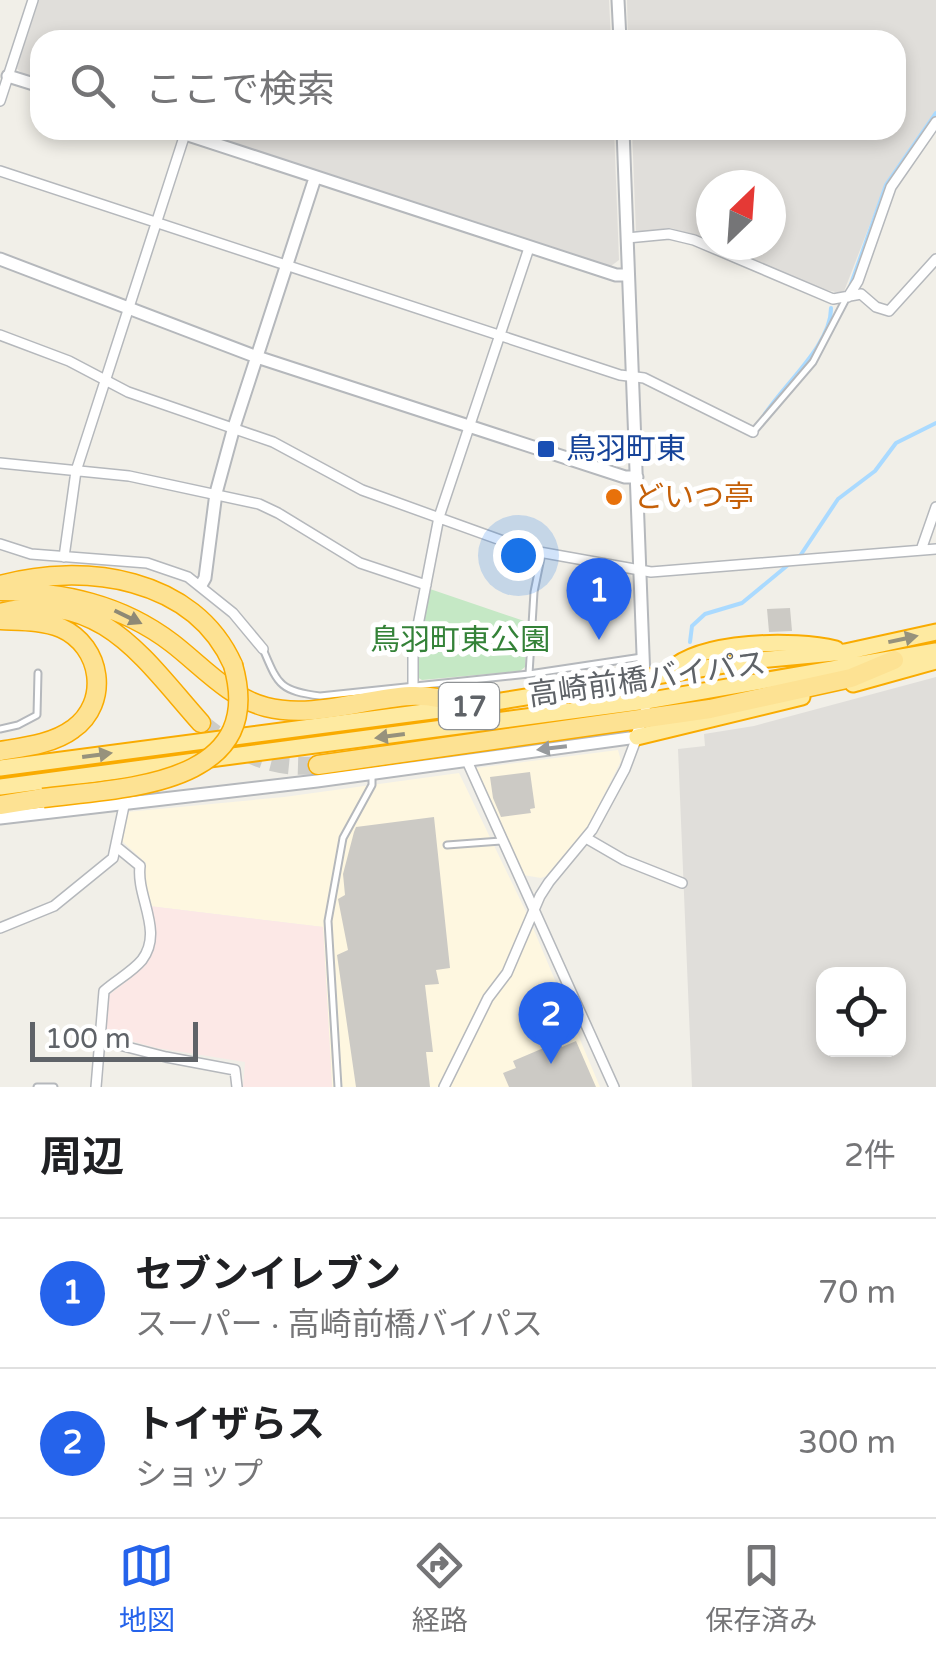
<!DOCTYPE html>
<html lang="ja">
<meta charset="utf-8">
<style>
body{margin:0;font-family:"Varela Round","Noto Sans JP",sans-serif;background:#f2f2f2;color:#202124}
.controls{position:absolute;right:30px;bottom:30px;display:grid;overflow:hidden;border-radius:20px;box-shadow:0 5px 15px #0003}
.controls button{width:90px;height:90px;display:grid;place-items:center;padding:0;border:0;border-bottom:2px solid #e0e0e0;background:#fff;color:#202124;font:50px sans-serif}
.compass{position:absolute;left:696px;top:170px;width:90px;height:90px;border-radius:50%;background:#fff;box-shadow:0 5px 15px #0003;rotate:25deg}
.scale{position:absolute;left:30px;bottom:25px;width:168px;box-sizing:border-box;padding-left:10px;border:5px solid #5f6368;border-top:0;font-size:28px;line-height:35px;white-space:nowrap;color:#5f6368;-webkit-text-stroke:8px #fff;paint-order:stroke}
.you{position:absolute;left:518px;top:555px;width:35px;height:35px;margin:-25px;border:8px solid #fff;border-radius:50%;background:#1a73e8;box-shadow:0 0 0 15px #1a73e833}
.badge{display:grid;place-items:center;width:65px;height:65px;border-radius:50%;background:#2563eb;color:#fff;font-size:32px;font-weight:700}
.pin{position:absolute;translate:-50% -82px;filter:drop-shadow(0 2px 5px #0008)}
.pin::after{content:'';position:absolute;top:52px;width:35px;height:30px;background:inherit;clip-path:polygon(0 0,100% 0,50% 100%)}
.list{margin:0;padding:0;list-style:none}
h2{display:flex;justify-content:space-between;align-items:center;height:130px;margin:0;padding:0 40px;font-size:42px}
h2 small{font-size:32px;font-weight:400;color:#757577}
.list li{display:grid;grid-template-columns:65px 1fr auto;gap:30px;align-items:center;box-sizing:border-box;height:150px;padding:0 40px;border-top:2px solid #e0e0e0}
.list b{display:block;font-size:38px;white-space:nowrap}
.list p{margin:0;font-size:32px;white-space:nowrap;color:#757577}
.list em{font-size:32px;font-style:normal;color:#757577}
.icon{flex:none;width:55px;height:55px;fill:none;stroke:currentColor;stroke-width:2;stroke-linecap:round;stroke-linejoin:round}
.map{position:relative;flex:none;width:936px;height:1087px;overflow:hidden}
.search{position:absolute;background:#fff;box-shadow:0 5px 15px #0003;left:30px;right:30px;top:30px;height:110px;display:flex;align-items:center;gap:25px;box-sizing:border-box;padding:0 35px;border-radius:30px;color:#757577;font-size:38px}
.sheet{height:430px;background:#fff}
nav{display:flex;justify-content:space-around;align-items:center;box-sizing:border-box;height:140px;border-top:2px solid #e0e0e0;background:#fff;font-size:28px;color:#757577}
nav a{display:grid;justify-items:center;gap:5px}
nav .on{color:#2563eb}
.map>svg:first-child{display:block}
.commercial{fill:#fef7e0}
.industrial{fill:#e0deda;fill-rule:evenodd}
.medical{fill:#fce8e6}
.green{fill:#c5e8c5}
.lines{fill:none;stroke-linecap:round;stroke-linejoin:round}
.stream{stroke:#aadaff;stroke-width:4}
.building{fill:#cccac5}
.motorway-tunnel{stroke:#ccccc8;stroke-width:18;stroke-dasharray:18 9;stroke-linecap:butt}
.service-casing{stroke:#b5b8bc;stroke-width:9}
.minor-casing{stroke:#b5b8bc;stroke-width:12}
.tertiary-casing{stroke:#b5b8bc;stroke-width:15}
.trunk-casing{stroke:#f9ab00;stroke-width:19}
.motorway-casing{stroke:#f9ab00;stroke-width:21}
.service{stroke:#fff;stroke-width:5}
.minor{stroke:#fff;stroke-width:9}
.tertiary{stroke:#fff;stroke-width:11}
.trunk{stroke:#feeaa1;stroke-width:15}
.motorway{stroke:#fde293;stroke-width:18}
.motorway-bridge-casing{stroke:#f9ab00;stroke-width:21;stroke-linecap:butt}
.motorway-bridge{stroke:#fde293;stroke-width:18}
.oneway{fill:#8e8975}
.oneway2{fill:#97927c}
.oneway3{fill:#979a9d}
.transit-dot{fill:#1a4fb4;stroke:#fff;stroke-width:4}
.food-dot{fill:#e8710a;stroke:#fff;stroke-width:4}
.labels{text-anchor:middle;stroke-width:10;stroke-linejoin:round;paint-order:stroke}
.shield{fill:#fff;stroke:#8f9295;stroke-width:2.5}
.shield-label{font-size:28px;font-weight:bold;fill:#5f6368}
.transit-label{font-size:30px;fill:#164399;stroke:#fff;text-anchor:start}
.food-label{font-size:30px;fill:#c56008;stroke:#fff;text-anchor:start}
.park-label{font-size:30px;fill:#348238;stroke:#fff}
.street-label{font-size:30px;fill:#5f6368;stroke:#fff}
</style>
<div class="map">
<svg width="936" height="1087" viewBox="0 0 936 1087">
<rect width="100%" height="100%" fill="#f1efe8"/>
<path class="commercial" d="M618 750 621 761 588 826 546 876 541 878 523 875 476 778V768Z
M459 773 528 916 600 1087H332L323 927 149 906 142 883 146 863 122 841 127 812 284 797Z"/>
<path class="industrial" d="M39 0H609L611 40H40V80L23 74 16 68Z
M627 0H936V111L884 188 843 294 819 288 721 245H771V185H711V241L671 228 636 232 632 130H896V40H628Z
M194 130H614L619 260 611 266Z
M936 677V1087H692L678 749 705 746 704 734 754 726ZM824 974H898V1050H824Z"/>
<path class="medical" d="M149 906 323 927 332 1087H243L245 1062 157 1048 105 1034 109 995 131 978 151 953 155 935Z"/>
<path class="green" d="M430 589 527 622 525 667 520 671 422 680 417 677V660Z"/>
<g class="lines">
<path class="stream" d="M850 287 886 185 936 113
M761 420C780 387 831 347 831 308
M800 556 838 499 875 471 896 443 936 423
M690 642 692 626 705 614 742 603 788 565"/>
</g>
<path class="building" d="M790 608 792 631 769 632 767 609Z
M530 772 535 808 530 809 531 813 501 817 493 798 490 777Z
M434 817 450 968 436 970 439 984 425 985 433 1052H426L430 1087H356L337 955 348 950 338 899 345 895 343 874 354 832 356 827Z
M560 1041 562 1047 576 1041 596 1087H509L503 1073 516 1068 513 1061Z"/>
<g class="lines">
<path class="motorway-tunnel" d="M201 723C239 752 269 770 318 765"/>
<g class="service-casing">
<path id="service" d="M753 432 813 362 847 297
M263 649C278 684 279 691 320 696L529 674 642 657
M529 674 534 592 542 553
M0 729 18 725 37 715 38 673
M447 845 501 841
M37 1087H54
M338 1087 328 921 343 838 372 785V776"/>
</g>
<g class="minor-casing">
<path id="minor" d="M0 101 33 0
M0 171 620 375 644 378 753 432
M627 238 669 234 694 240 833 299 861 294 876 307 889 311 936 259
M848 297 858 281 891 187 936 122
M0 335 69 361 128 392 273 442 362 490 528 550 651 572 936 549
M0 463 129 476 259 504 278 513 360 563 426 585
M0 544 31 554 147 563 188 577 233 613 263 649
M921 550 936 507
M64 557 76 471 185 134
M413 686V651L439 517 529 248
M467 761 614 1087
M586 838 624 860 682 883
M0 928 54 906 113 858 125 801
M100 1040 166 1057 235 1070 237 1087
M96 1087 104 991C116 980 131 973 142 960 164 931 136 897 140 866L118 848
M444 1087 488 998 507 973 540 896 549 882 592 830 625 769 637 737"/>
</g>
<g class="tertiary-casing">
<path id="tertiary" d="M618 0 620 40
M8 76 40 86
M173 130 616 275H628
M623 130 645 706
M0 259 257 357 625 477H637
M201 585 205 578 216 493 234 427 315 178
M0 818 317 781 637 737 639 729"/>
</g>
<g class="trunk-casing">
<path id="trunk" d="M670 670C702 640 794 639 836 649
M853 684 936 661
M637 737 802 697
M0 768 470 706 749 661 845 652 936 632
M0 787 646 701 936 651"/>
</g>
<g class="motorway-casing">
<path id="motorway" d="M0 585C84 562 194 577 233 665
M0 591C63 592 121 604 172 643 202 666 228 697 266 707 312 719 363 699 410 696 431 695 450 700 470 706
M0 613C100 587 143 658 201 723
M0 620C20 621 42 620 61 628 102 646 110 703 73 729 53 744 24 747 0 751
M318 765 710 709 851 678 894 660
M0 805 43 798"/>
</g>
<use href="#service" class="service"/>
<use href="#minor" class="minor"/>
<use href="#tertiary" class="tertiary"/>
<use href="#trunk" class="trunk"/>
<use href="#motorway" class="motorway"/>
<g class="motorway-bridge-casing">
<path id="motorway-bridge" d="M43 798C121 788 268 787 233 665"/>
</g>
<use href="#motorway-bridge" class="motorway-bridge"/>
</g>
<defs><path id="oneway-solid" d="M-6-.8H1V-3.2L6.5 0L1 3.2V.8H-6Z" transform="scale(2.5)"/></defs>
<use class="oneway" href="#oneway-solid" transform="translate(128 617) rotate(26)"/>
<g class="oneway2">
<use href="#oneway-solid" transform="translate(903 639) rotate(-12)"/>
<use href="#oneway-solid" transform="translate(390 736) rotate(172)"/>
<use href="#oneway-solid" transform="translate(97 755) rotate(-8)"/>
</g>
<use class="oneway3" href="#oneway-solid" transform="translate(552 748) rotate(173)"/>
<rect class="transit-dot" x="536" y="439" width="20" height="20" rx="5"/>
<circle class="food-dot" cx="614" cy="497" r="10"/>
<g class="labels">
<rect class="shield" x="439" y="683" width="60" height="46" rx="8"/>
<g class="shield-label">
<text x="469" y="716">17</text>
</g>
<g class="transit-label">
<text x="566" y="459">鳥羽町東</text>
</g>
<g class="food-label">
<text x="634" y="507">どいつ亭</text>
</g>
<g class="park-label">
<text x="460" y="650">鳥羽町東公園</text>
</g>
<g class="street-label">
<text transform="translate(647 679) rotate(-8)" y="10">高崎前橋バイパス</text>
</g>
</g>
</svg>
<div class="controls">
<button><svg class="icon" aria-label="locate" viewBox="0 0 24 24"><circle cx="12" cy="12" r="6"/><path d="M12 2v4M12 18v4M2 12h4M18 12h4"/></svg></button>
</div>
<svg class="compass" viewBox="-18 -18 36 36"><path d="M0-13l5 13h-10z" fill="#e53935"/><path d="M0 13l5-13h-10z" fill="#757577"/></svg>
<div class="scale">100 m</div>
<div class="you"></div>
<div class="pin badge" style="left:599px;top:640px">1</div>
<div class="pin badge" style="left:551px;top:1064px">2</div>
<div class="search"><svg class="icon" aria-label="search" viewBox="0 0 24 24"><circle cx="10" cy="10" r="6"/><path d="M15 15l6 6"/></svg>ここで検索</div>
</div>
<section class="sheet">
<h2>周辺<small>2件</small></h2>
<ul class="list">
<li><span class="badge">1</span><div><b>セブンイレブン</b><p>スーパー · 高崎前橋バイパス</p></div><em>70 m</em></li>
<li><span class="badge">2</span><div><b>トイザらス</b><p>ショップ</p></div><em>300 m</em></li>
</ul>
</section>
<nav>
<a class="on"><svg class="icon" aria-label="map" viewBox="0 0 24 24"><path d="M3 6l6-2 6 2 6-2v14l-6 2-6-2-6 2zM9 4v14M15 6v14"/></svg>地図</a>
<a><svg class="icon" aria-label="directions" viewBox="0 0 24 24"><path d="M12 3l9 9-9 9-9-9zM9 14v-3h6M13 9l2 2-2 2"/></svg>経路</a>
<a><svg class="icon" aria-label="saved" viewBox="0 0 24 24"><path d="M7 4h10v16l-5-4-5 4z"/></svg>保存済み</a>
</nav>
